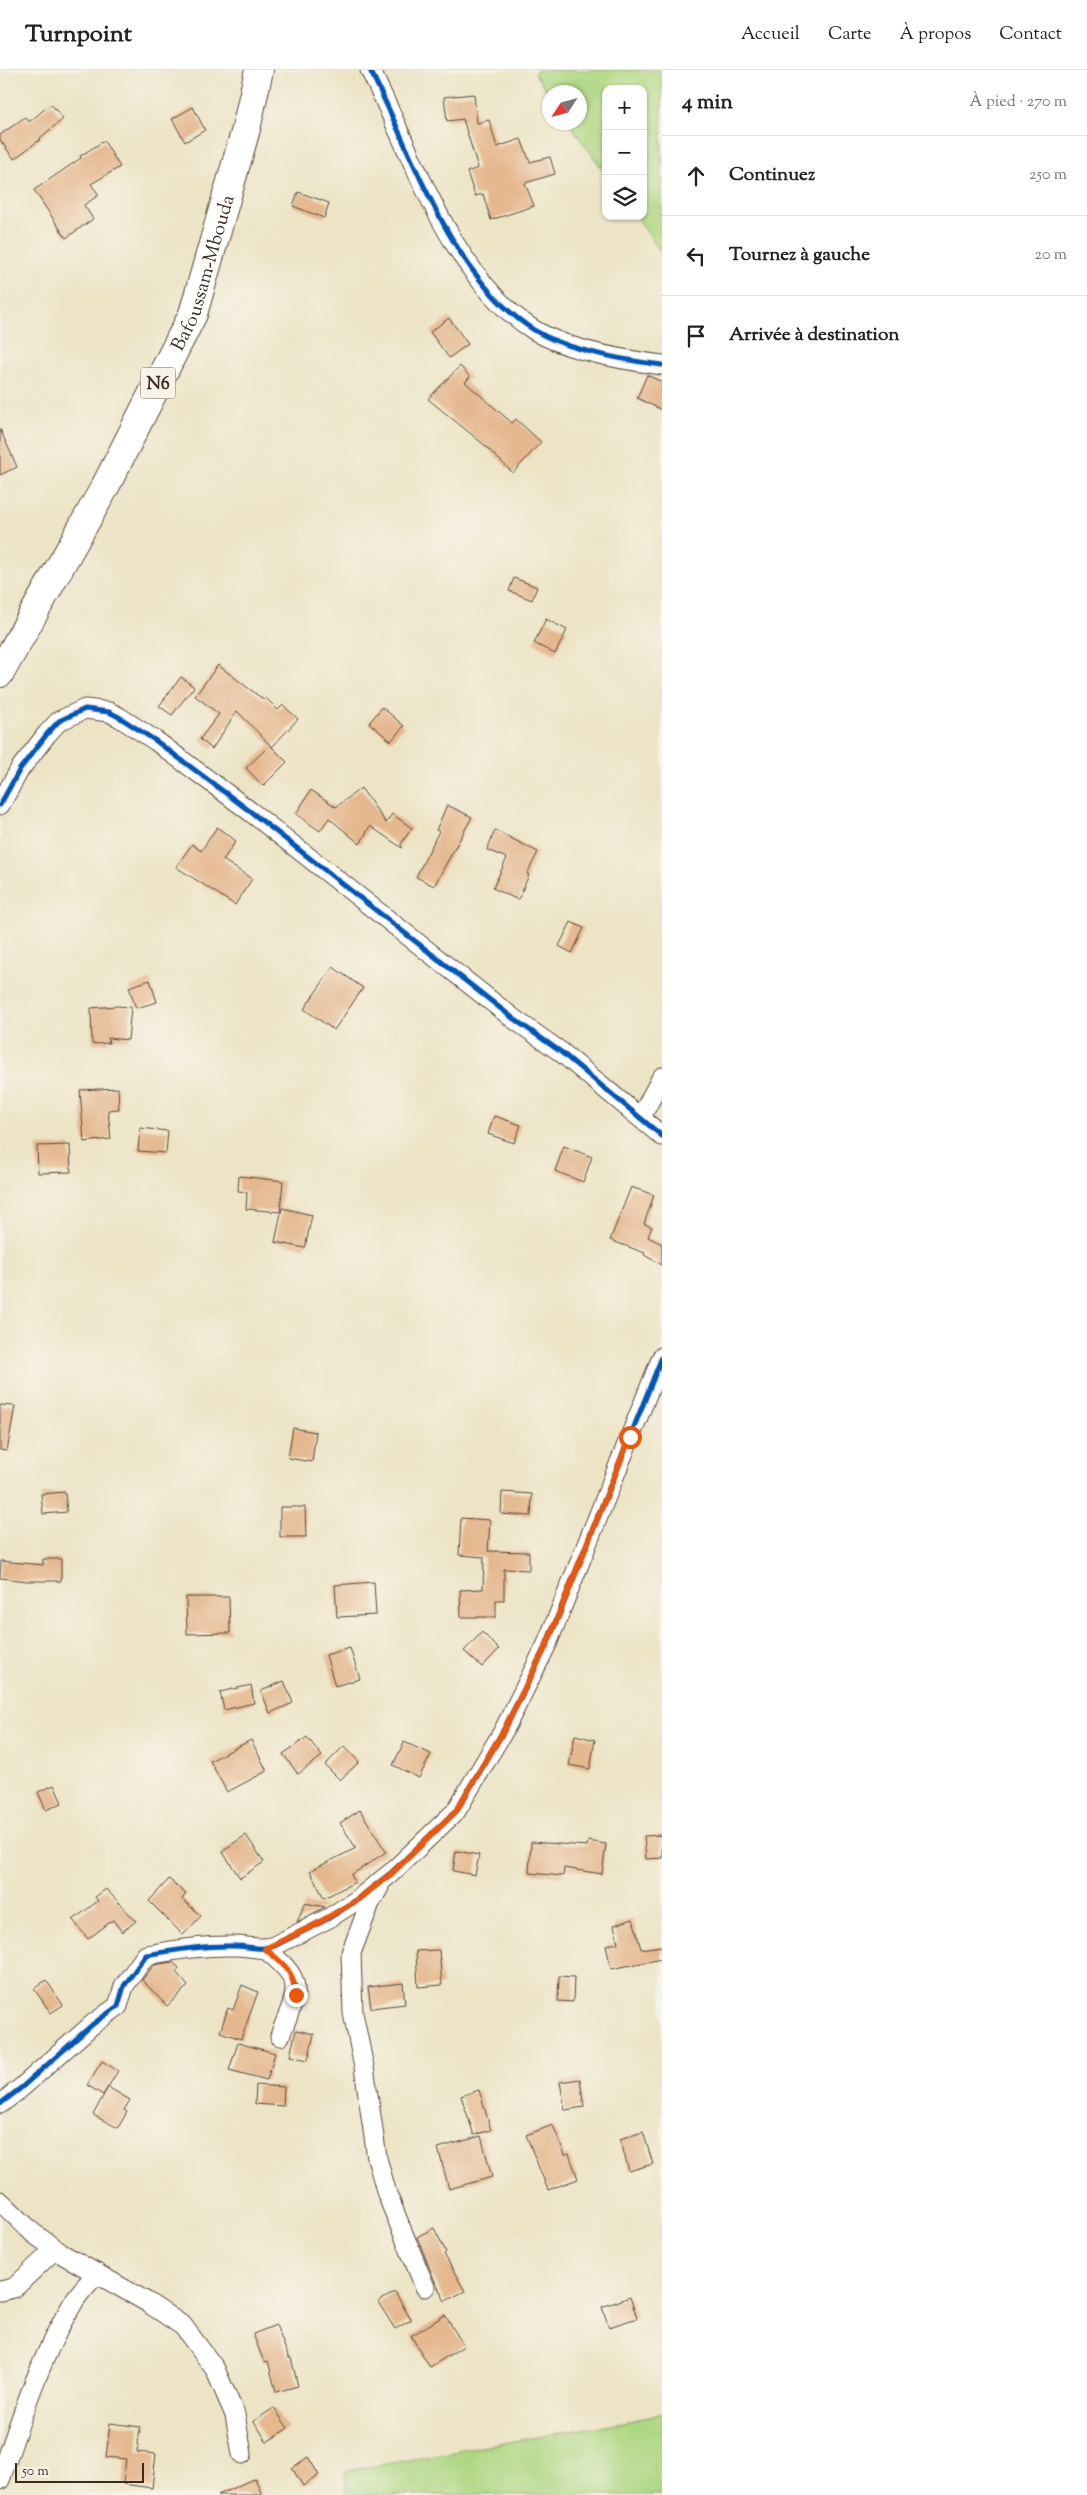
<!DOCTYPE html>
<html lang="fr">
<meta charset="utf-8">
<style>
body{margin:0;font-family:"Sorts Mill Goudy",serif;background:#f6f6f6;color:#222}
.controls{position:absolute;right:15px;top:15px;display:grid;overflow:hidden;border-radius:10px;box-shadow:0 1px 4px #0004}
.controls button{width:45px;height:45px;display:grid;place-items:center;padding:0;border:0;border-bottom:1px solid #e0e0e0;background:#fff;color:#222;font:25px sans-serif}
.compass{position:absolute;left:542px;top:15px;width:45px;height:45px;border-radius:50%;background:#fff;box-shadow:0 1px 4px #0004;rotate:234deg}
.scale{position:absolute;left:15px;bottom:12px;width:129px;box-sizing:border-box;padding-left:5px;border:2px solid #3b2a1e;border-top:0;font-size:14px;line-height:18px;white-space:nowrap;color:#3b2a1e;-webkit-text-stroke:4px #f7f3e8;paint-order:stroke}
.stop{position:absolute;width:15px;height:15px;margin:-11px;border:4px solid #ea580c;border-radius:50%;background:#fff}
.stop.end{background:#ea580c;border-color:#fff;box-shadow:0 1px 5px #0008}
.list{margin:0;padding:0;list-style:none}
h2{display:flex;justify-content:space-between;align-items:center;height:65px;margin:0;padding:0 20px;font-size:21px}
h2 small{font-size:16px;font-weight:400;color:#767676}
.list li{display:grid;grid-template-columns:32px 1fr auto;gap:15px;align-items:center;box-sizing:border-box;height:80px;padding:0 20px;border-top:1px solid #e0e0e0}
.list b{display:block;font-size:19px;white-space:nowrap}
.list em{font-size:16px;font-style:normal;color:#767676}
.icon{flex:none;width:28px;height:28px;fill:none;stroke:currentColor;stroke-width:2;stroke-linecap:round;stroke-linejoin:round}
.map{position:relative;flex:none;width:662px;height:2425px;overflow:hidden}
header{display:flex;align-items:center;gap:30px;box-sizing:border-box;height:70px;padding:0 25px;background:#fff;border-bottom:1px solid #e0e0e0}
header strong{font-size:24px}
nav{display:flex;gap:28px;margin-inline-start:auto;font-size:18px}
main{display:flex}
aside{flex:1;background:#fff}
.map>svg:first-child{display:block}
.green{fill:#aed783;stroke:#748050}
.building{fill:#e5b88f}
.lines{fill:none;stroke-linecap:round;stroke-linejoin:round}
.minor-casing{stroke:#564637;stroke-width:21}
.highway-casing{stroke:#564637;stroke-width:30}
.minor{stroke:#fff;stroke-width:19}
.highway{stroke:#fff;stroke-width:28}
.cycleway-casing{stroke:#f7f3e8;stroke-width:8}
.cycleway{stroke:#0057b8;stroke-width:5}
.route{stroke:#ea580c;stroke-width:6}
.labels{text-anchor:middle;stroke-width:4;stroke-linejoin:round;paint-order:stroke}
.shield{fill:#f7f3e8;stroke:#73665b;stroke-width:1}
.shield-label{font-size:18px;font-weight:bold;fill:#3b2a1e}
.street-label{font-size:19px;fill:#3b2a1e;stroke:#f7f3e8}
</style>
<header>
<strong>Turnpoint</strong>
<nav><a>Accueil</a><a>Carte</a><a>À propos</a><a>Contact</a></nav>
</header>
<main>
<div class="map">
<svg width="662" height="2425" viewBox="0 0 662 2425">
<rect width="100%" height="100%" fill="#f7f3e8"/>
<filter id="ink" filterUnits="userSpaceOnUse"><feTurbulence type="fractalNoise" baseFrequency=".02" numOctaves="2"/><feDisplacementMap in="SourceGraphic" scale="10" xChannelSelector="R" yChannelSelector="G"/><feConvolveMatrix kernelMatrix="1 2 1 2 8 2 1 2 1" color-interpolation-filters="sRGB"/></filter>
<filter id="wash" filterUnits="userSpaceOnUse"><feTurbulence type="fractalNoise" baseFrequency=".0096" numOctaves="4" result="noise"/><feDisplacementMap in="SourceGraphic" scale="20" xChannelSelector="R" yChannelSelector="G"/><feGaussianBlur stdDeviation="1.12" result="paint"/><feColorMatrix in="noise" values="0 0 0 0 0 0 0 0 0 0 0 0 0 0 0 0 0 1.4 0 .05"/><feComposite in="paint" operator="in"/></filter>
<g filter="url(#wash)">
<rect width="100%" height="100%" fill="#ede4c6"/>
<path class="green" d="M536 0H662V184L636 146H643V19H606V104L569 53 580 52V22H550L549 24 535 4Z
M662 2343V2425H346V2401L650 2347Z"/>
<g id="blocks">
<path class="building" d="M474 24 477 53 489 50 497 77 521 69 530 92 550 87 555 104 525 113 534 136 491 150 483 124 475 126 467 102 478 98 463 49 447 51 444 27Z
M51 34 63 49 40 68 41 69 14 89 0 70V65L25 47 29 52Z
M193 37 205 60 185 72 172 49Z
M104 71 120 97 91 114 99 125 84 135 93 149 66 168 34 120 81 88 80 86Z
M298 122 329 133 324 148 293 136Z
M449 248 468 274 449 288 430 262Z
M460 296 470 307 465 312 512 353 516 349 541 372 513 403 482 373 428 329Z
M647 305 662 312V340L637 328Z
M0 359 17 397 0 405Z
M514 508 537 517 532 530 509 521Z
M546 549 567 560 555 584 534 573Z
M218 595 264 630 266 628 278 640 283 635 298 649 272 677 237 641 212 679 200 669 219 644 195 626Z
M181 607 194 617 172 645 159 636Z
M382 637 404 656 391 671 369 653Z
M270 675 287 692 263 716 246 698Z
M361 718 386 753 392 744 412 758 401 774 402 778 370 756 360 774 329 748 320 761 296 744 311 720 336 737Z
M447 735 472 747 434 816 416 807 439 761 436 760Z
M217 757 236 771 223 790 252 809 235 835 176 797 192 774 201 781Z
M495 760 538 782 527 804 529 805 518 830 493 818 507 788 487 780Z
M571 852 584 858 572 883 559 876Z
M333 897 363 918 334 960 304 939Z
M150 910 157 932 136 938 129 917Z
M117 936 131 937 128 970 108 968 109 973 92 974 91 938Z
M118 1018 119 1039 108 1040 111 1069 84 1072 80 1020Z
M494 1046 521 1055 514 1073 488 1064Z
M140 1058 168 1061 166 1083 138 1081Z
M70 1075 71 1102 38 1103 37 1076Z
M564 1076 592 1087 583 1112 555 1101Z
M239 1106 283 1111 280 1142 246 1139 247 1122 238 1121Z
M631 1117 654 1125 644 1154 652 1157 648 1167 662 1174V1195L644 1185 645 1183 610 1170Z
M282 1138 312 1145 305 1178 275 1172Z
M0 1335 15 1336 7 1381 0 1380Z
M293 1358 316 1362 312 1392 288 1388Z
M65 1422 67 1442 43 1444 41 1424Z
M502 1422 532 1424 531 1446 501 1444Z
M280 1437H305L306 1467H280Z
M461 1448 490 1450 488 1481 529 1482V1500L504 1499V1530H496V1547H461L460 1520 483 1519 484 1487 459 1485Z
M43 1489H61V1511H28L0 1508 1 1491 43 1495Z
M374 1512 376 1545 337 1547 335 1515Z
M186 1527H229L230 1563 187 1564Z
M482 1562 499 1579 482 1597 464 1581Z
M350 1578 360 1609 335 1616 326 1585Z
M284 1611 293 1633 270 1643 261 1621Z
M251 1615 254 1633 224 1640 220 1622Z
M575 1665 595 1670 590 1699 569 1695Z
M307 1667 322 1686 298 1704 283 1684Z
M251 1670 267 1701 227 1722 210 1691Z
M404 1672 431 1684 419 1708 393 1695Z
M344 1676 359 1692 340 1710 325 1695Z
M54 1715 62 1733 46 1740 38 1722Z
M360 1740 386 1782 351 1805 355 1812 324 1828 310 1801 356 1778 340 1753Z
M246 1765 264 1792 240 1808 222 1781Z
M662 1765V1788L646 1789 644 1766Z
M588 1771 606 1774 602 1804 564 1798 563 1806 529 1803 531 1772 587 1776Z
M456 1781 479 1785 475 1805 453 1801Z
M169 1809 186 1824 182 1829 201 1846 183 1865 149 1831Z
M106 1819 136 1851 122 1862 113 1850 88 1869 73 1850 98 1831 95 1827Z
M305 1833 325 1837 297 1852Z
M633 1849 641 1879 662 1876V1889L611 1899 606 1875 618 1873 614 1855Z
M439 1880 442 1915 418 1917 416 1881Z
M173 1892 179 1898 176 1902 188 1916 167 1936 142 1910 154 1895Z
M559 1906 574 1907 573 1932 558 1931Z
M46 1910 63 1935 51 1943 34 1919Z
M403 1913 405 1934 371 1938 368 1917Z
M242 1915 258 1922 241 1969 220 1962 228 1938 233 1940Z
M296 1960 314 1964 308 1990 290 1986Z
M238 1973 275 1983 267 2010 229 2000Z
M102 1991 118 2001 103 2025 87 2015Z
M580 2009 584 2037 565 2040 560 2012Z
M256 2015 284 2017 283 2036 255 2034Z
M108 2017 130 2030 124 2040 127 2042 118 2058 93 2045Z
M479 2020 491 2060 474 2065 461 2026Z
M553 2055 565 2085 569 2084 578 2109 548 2120 526 2065Z
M643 2062 653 2094 629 2101 620 2069Z
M481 2066 492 2107 449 2119 438 2078Z
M434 2158 446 2182 444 2184 465 2221 445 2231 436 2214 417 2167Z
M395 2222 411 2250 395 2259 378 2232Z
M630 2227 637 2248 609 2257 602 2237Z
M445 2245 464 2276 430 2297 411 2266Z
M276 2255 289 2288H291L298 2316 276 2322 268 2291 264 2292 253 2264Z
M274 2338 288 2358 267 2372 254 2351Z
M110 2353 140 2357 137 2382 156 2384 152 2418 123 2414 126 2389 106 2387Z
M308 2387 319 2405 303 2416 292 2398Z
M255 2408 262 2425H218Z"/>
</g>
</g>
<g filter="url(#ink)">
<use href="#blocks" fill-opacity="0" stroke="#564637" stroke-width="1"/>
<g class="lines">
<g class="minor-casing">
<path id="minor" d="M370 0C413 84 451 208 534 260 568 281 623 290 662 295
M0 735 20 699 47 664 59 651 85 639 109 642 119 647 156 671 251 742 514 949 561 982 662 1066
M641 1047 662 1007
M379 1817 370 1833 351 1883 353 1943 364 1997 377 2088 387 2124 425 2217
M265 1879C308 1913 297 1920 280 1966
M0 2034 21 2018 93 1954 118 1936 124 1916 146 1885C176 1880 205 1875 235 1876 249 1876 261 1881 274 1876L329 1848 357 1830 391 1803 456 1741 504 1660 547 1574 662 1287
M0 2131 33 2163 62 2184 147 2232 183 2256 215 2299 235 2345 242 2384
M0 2221 14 2218 55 2179
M0 2410C20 2351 40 2287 73 2233 79 2222 89 2213 97 2203"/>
</g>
<g class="highway-casing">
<g id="highway">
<path id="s1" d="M0 603 105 417 193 244 246 59 259 0"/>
</g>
</g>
<use href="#minor" class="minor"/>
<use href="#highway" class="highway"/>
<g class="cycleway-casing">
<path id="cycleway" d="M370 0C413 84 451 208 534 260 568 281 623 290 662 295
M0 735 20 699 47 664 59 651 85 639 109 642 119 647 156 671 251 742 514 949 561 982 662 1066
M0 2034 21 2018 93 1954 118 1936 124 1916 146 1885C176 1880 205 1875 235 1876 249 1876 261 1881 274 1876L329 1848 357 1830 391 1803 456 1741 504 1660 547 1574 662 1287"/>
</g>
<use href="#cycleway" class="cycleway"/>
</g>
</g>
<g class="lines" filter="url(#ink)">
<path class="route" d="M296 1925C293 1900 284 1894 265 1879L315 1855 357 1830 391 1804 456 1741 504 1660 547 1574 630 1367"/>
</g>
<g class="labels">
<rect class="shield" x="140.5" y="297.5" width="35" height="31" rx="4"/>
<g class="shield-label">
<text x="158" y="319">N6</text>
</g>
<g class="street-label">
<text dy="7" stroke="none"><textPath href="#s1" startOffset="450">Bafoussam-Mbouda</textPath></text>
</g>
</g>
</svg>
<div class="controls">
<button>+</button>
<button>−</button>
<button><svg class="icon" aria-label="layers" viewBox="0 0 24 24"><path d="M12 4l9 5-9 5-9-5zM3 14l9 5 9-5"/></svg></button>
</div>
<svg class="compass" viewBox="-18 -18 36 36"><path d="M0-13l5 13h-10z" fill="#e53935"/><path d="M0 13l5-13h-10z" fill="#767676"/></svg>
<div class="scale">50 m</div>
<div class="stop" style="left:630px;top:1367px"></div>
<div class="stop end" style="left:296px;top:1925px"></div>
</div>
<aside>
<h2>4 min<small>À pied · 270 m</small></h2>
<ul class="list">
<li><svg class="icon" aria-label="ahead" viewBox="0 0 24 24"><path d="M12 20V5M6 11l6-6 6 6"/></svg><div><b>Continuez</b></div><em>250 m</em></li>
<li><svg class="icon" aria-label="left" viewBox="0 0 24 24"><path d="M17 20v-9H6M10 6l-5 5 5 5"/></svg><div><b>Tournez à gauche</b></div><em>20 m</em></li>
<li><svg class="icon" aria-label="arrive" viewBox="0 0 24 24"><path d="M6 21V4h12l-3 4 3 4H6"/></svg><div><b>Arrivée à destination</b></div></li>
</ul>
</aside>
</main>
